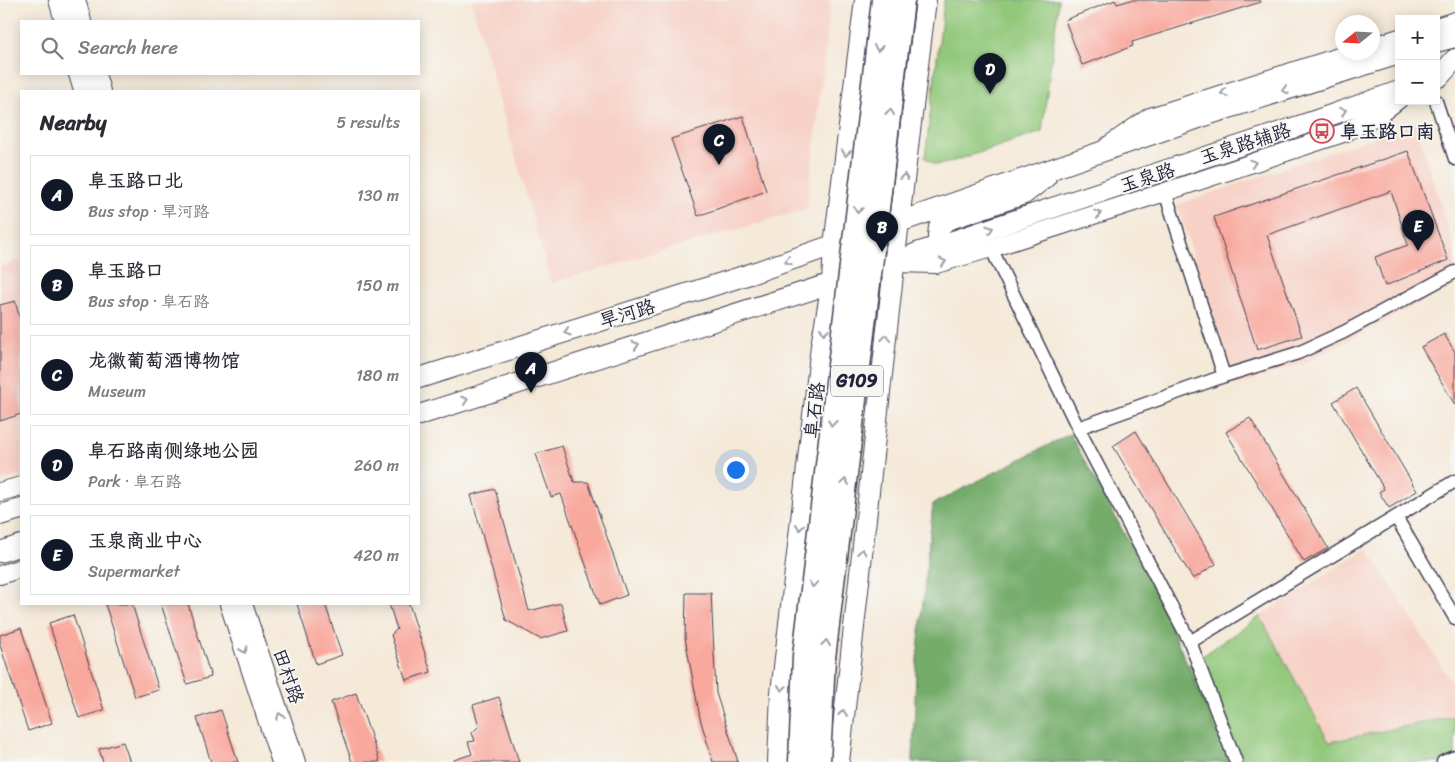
<!DOCTYPE html>
<meta charset="utf-8">
<style>
body{margin:0;font-family:Sriracha,"LXGW WenKai TC",sans-serif;background:#f2f2f3;color:#2b2b33}
.controls{position:absolute;right:15px;top:15px;display:grid;overflow:hidden;border-radius:0px;box-shadow:0 2px 12px #0003}
.controls button{width:45px;height:45px;display:grid;place-items:center;padding:0;border:0;border-bottom:1px solid #e1e1e2;background:#fff;color:#2b2b33;font:25px sans-serif}
.compass{position:absolute;left:1335px;top:15px;width:45px;height:45px;border-radius:50%;background:#fff;box-shadow:0 2px 12px #0003;rotate:252deg}
.you{position:absolute;left:735px;top:469px;width:18px;height:18px;margin:-12px;border:4px solid #fff;border-radius:50%;background:#1a73e8;box-shadow:0 0 0 8px #1a73e833}
.badge{display:grid;place-items:center;width:32px;height:32px;border-radius:50%;background:#111827;color:#fff;font-size:16px;font-weight:700}
.pin{position:absolute;translate:-50% -41px;filter:drop-shadow(0 1px 2px #0008)}
.pin::after{content:'';position:absolute;top:26px;width:18px;height:15px;background:inherit;clip-path:polygon(0 0,100% 0,50% 100%)}
.list{margin:0;padding:0;list-style:none}
h2{display:flex;justify-content:space-between;align-items:center;height:65px;margin:0;padding:0 20px;font-size:21px}
h2 small{font-size:16px;font-weight:400;color:#7c7c81}
.list li{display:grid;grid-template-columns:32px 1fr auto;gap:15px;align-items:center;box-sizing:border-box;height:80px;margin:0 10px 10px;padding:0 10px;border:1px solid #e1e1e2;border-radius:0px}
.list b{display:block;font-size:19px;white-space:nowrap}
.list p{margin:0;font-size:16px;white-space:nowrap;color:#7c7c81}
.list em{font-size:16px;font-style:normal;color:#7c7c81}
.icon{flex:none;width:28px;height:28px;fill:none;stroke:currentColor;stroke-width:2;stroke-linecap:round;stroke-linejoin:round}
.map{position:relative;flex:none;width:1455px;height:762px;overflow:hidden}
.search{position:absolute;background:#fff;box-shadow:0 2px 12px #0003;left:20px;top:20px;width:400px;height:55px;display:flex;align-items:center;gap:12px;box-sizing:border-box;padding:0 18px;border-radius:0px;color:#7c7c81;font-size:19px}
.panel{position:absolute;background:#fff;box-shadow:0 2px 12px #0003;left:20px;top:90px;width:400px;height:515px;border-radius:0px}
.map>svg:first-child{display:block}
.built{fill:#f7d1c6}
.green{fill:#92c87a;stroke:#5a755a}
.forest{fill:#75ac6a;stroke:#4c6752}
.building{fill:#f9a89d}
.lines{fill:none;stroke-linecap:round;stroke-linejoin:round}
.street-casing{stroke:#424053;stroke-width:15}
.secondary-casing{stroke:#424053;stroke-width:20}
.primary-casing{stroke:#424053;stroke-width:22}
.street{stroke:#fff;stroke-width:12}
.secondary{stroke:#fff;stroke-width:18}
.primary{stroke:#fff;stroke-width:20}
.highway-bridge-casing{stroke:#424053;stroke-width:25;stroke-linecap:butt}
.highway-bridge{stroke:#fff;stroke-width:22}
.oneway{stroke:#9c9ca7}
.labels{text-anchor:middle;stroke-width:4;stroke-linejoin:round;paint-order:stroke}
.shield{fill:#f6f6f2;stroke:#626272;stroke-width:1}
.shield-label{font-size:18px;font-weight:bold;fill:#22223b}
.poi-label{font-size:19px;font-weight:bold;fill:#22223b;stroke:#f6f6f2;text-anchor:start}
.street-label{font-size:19px;fill:#22223b;stroke:#f6f6f2}
</style>
<div class="map">
<svg width="1455" height="762" viewBox="0 0 1455 762">
<rect width="100%" height="100%" fill="#f6f6f2"/>
<filter id="ink" filterUnits="userSpaceOnUse"><feTurbulence type="fractalNoise" baseFrequency=".02" numOctaves="2"/><feDisplacementMap in="SourceGraphic" scale="10" xChannelSelector="R" yChannelSelector="G"/><feConvolveMatrix kernelMatrix="1 2 1 2 8 2 1 2 1" color-interpolation-filters="sRGB"/></filter>
<filter id="wash" filterUnits="userSpaceOnUse"><feTurbulence type="fractalNoise" baseFrequency=".0096" numOctaves="4" result="noise"/><feDisplacementMap in="SourceGraphic" scale="20" xChannelSelector="R" yChannelSelector="G"/><feGaussianBlur stdDeviation="1.12" result="paint"/><feColorMatrix in="noise" values="0 0 0 0 0 0 0 0 0 0 0 0 0 0 0 0 0 1.4 0 .05"/><feComposite in="paint" operator="in"/></filter>
<g filter="url(#wash)">
<rect width="100%" height="100%" fill="#f5e9d8"/>
<path class="built" d="M471 0H831L807 209 551 283Z
M1415 123 1455 251V284L1305 363 1236 385 1177 205Z
M21 260V475L0 481V267Z
M1367 548 1455 688V716L1329 742 1260 616Z"/>
<path class="green" d="M944 0H1059L1042 132 948 163 935 165 925 157Z
M1070 434 1155 590 1188 666 1260 616 1329 742 1455 716V762H913L916 671 933 504Z"/>
<path class="forest" d="M1070 434 1155 590 1229 762H913L916 671 933 504Z"/>
<g id="blocks">
<path class="building" d="M1115 0 1117 4 1131 0H1260L1261 2 1132 42 1133 46 1082 65 1065 20Z
M743 116 766 191 698 216 671 139Z
M1408 151 1448 260 1385 286 1375 257 1408 245 1391 191 1267 235 1302 336 1257 350 1214 217Z
M15 301 21 323V414L0 421V305Z
M1444 334 1455 352V405L1421 347Z
M1356 388 1417 491 1389 508 1379 492 1384 489 1333 402Z
M1250 418 1328 548 1304 562 1226 432Z
M1136 431 1216 564 1193 579 1113 446Z
M562 446 574 482H588L627 595 600 605 561 494 551 497 536 454Z
M495 489 529 611 561 603 568 631 540 639 506 620 471 495Z
M686 593H711L716 693 738 762H713L700 718 685 638Z
M105 604H132L159 690 135 697Z
M161 604H188L211 677 187 684Z
M297 604H325L342 655 316 664Z
M389 604H409L431 672 406 680 391 635 397 629Z
M73 615 104 710 79 718 49 623Z
M21 628 52 723 28 731 0 645V635Z
M356 693 380 762H352L331 702Z
M499 697 519 762H454V760L472 754 468 742 475 741 472 733 479 726 473 705Z
M221 710 238 762H211L197 718Z
M123 742 130 762H103L99 749Z"/>
</g>
</g>
<g filter="url(#ink)">
<use href="#blocks" fill-opacity="0" stroke="#424053" stroke-width="1"/>
<g class="lines">
<g class="street-casing">
<path id="street" d="M1436 101 1455 159
M1165 192 1224 376
M991 248 1078 428 1190 642 1236 762
M1078 428 1224 376 1298 353 1344 332 1455 272
M1396 517 1455 618
M1190 642 1455 481
M1443 762 1455 757"/>
</g>
<g class="secondary-casing">
<path id="secondary" d="M58 0 64 21
M76 0 82 21
M1436 27 1455 21
M1372 47 1399 38
M78 74 83 91
M96 74 101 91
M1108 146 1150 117 1354 52
M895 263 936 264 991 248 1165 192 1346 132 1381 113 1399 99
M0 492 21 486
M0 575 21 568
M229 604 281 762
M243 604 296 762"/>
</g>
<g class="primary-casing">
<path id="primary" d="M1436 42 1455 37
M1439 77 1455 59
M946 243 938 236 939 227 947 220 1024 194 1046 177
M419 378 750 274 1210 114 1399 54
M419 415 895 263 917 253 1317 120 1399 91
M0 515 21 509
M0 552 21 545
M778 762 781 693 821 346 832 283 834 245 865 0
M839 762 899 221 926 0"/>
</g>
<use href="#street" class="street"/>
<use href="#secondary" class="secondary"/>
<use href="#primary" class="primary"/>
<g class="highway-bridge-casing">
<path id="highway-bridge" d="M800 762 804 656 883 0
M819 762 824 658 903 0"/>
</g>
<use href="#highway-bridge" class="highway-bridge"/>
</g>
<defs><path id="oneway-chevron" d="M-2-3.5L2.5 0L-2 3.5" fill="none" stroke-width="1.6" stroke-linecap="round" stroke-linejoin="round" transform="scale(1.25)"/></defs>
<g class="oneway">
<use href="#oneway-chevron" transform="translate(878 48) rotate(97)"/>
<use href="#oneway-chevron" transform="translate(1285 90) rotate(163)"/>
<use href="#oneway-chevron" transform="translate(1224 93) rotate(163)"/>
<use href="#oneway-chevron" transform="translate(1343 111) rotate(-20)"/>
<use href="#oneway-chevron" transform="translate(890 112) rotate(-83)"/>
<use href="#oneway-chevron" transform="translate(846 153) rotate(97)"/>
<use href="#oneway-chevron" transform="translate(1253 163) rotate(-18)"/>
<use href="#oneway-chevron" transform="translate(904 177) rotate(-83)"/>
<use href="#oneway-chevron" transform="translate(858 210) rotate(97)"/>
<use href="#oneway-chevron" transform="translate(1098 214) rotate(-18)"/>
<use href="#oneway-chevron" transform="translate(990 229) rotate(-18)"/>
<use href="#oneway-chevron" transform="translate(788 261) rotate(161)"/>
<use href="#oneway-chevron" transform="translate(943 262) rotate(-15)"/>
<use href="#oneway-chevron" transform="translate(824 331) rotate(99)"/>
<use href="#oneway-chevron" transform="translate(567 332) rotate(163)"/>
<use href="#oneway-chevron" transform="translate(886 338) rotate(-83)"/>
<use href="#oneway-chevron" transform="translate(636 345) rotate(-18)"/>
<use href="#oneway-chevron" transform="translate(465 400) rotate(-18)"/>
<use href="#oneway-chevron" transform="translate(832 423) rotate(97)"/>
<use href="#oneway-chevron" transform="translate(845 482) rotate(-83)"/>
<use href="#oneway-chevron" transform="translate(800 527) rotate(97)"/>
<use href="#oneway-chevron" transform="translate(862 552) rotate(-83)"/>
<use href="#oneway-chevron" transform="translate(813 584) rotate(97)"/>
<use href="#oneway-chevron" transform="translate(826 643) rotate(-83)"/>
<use href="#oneway-chevron" transform="translate(244 650) rotate(71)"/>
<use href="#oneway-chevron" transform="translate(782 688) rotate(96)"/>
<use href="#oneway-chevron" transform="translate(843 713) rotate(-83)"/>
<use href="#oneway-chevron" transform="translate(280 716) rotate(-109)"/>
</g>
</g>
<defs>
<g id="bus-ring" transform="scale(1.25)"><circle r="9.5" fill="#f6f6f2" stroke="#d1495b" stroke-width="1.5"/><path d="M-5-6H5V4H4V6H2V4H-2V6H-4V4H-5ZM-3.5-4V0h7V-4ZM-3.5 1.2v1.5H-2V1.2ZM2 1.2v1.5H3.5V1.2Z" fill="#d1495b"/></g>
</defs>
<g fill-rule="evenodd">
<use href="#bus-ring" x="1322" y="131"/>
</g>
<g class="labels">
<rect class="shield" x="831" y="365.5" width="52" height="31" rx="4"/>
<g class="shield-label">
<text x="857" y="387">G109</text>
</g>
<g class="poi-label">
<text x="1340" y="138">阜玉路口南</text>
</g>
<g class="street-label">
<text transform="translate(1245 143) rotate(-18)" y="7">玉泉路辅路</text>
<text transform="translate(1147 177) rotate(-18)" y="7">玉泉路</text>
<text transform="translate(627 313) rotate(-17)" y="7">旱河路</text>
<text transform="translate(814 410) rotate(-83)" y="7">阜石路</text>
<text transform="translate(289 676) rotate(71)" y="7">田村路</text>
</g>
</g>
</svg>
<div class="controls">
<button>+</button>
<button>−</button>
</div>
<svg class="compass" viewBox="-18 -18 36 36"><path d="M0-13l5 13h-10z" fill="#e53935"/><path d="M0 13l5-13h-10z" fill="#7c7c81"/></svg>
<div class="you"></div>
<div class="pin badge" style="left:531px;top:393px">A</div>
<div class="pin badge" style="left:882px;top:252px">B</div>
<div class="pin badge" style="left:719px;top:165px">C</div>
<div class="pin badge" style="left:990px;top:94px">D</div>
<div class="pin badge" style="left:1418px;top:251px">E</div>
<div class="search"><svg class="icon" aria-label="search" viewBox="0 0 24 24"><circle cx="10" cy="10" r="6"/><path d="M15 15l6 6"/></svg>Search here</div>
<section class="panel">
<h2>Nearby<small>5 results</small></h2>
<ul class="list">
<li><span class="badge">A</span><div><b>阜玉路口北</b><p>Bus stop · 旱河路</p></div><em>130 m</em></li>
<li><span class="badge">B</span><div><b>阜玉路口</b><p>Bus stop · 阜石路</p></div><em>150 m</em></li>
<li><span class="badge">C</span><div><b>龙徽葡萄酒博物馆</b><p>Museum</p></div><em>180 m</em></li>
<li><span class="badge">D</span><div><b>阜石路南侧绿地公园</b><p>Park · 阜石路</p></div><em>260 m</em></li>
<li><span class="badge">E</span><div><b>玉泉商业中心</b><p>Supermarket</p></div><em>420 m</em></li>
</ul>
</section>
</div>
